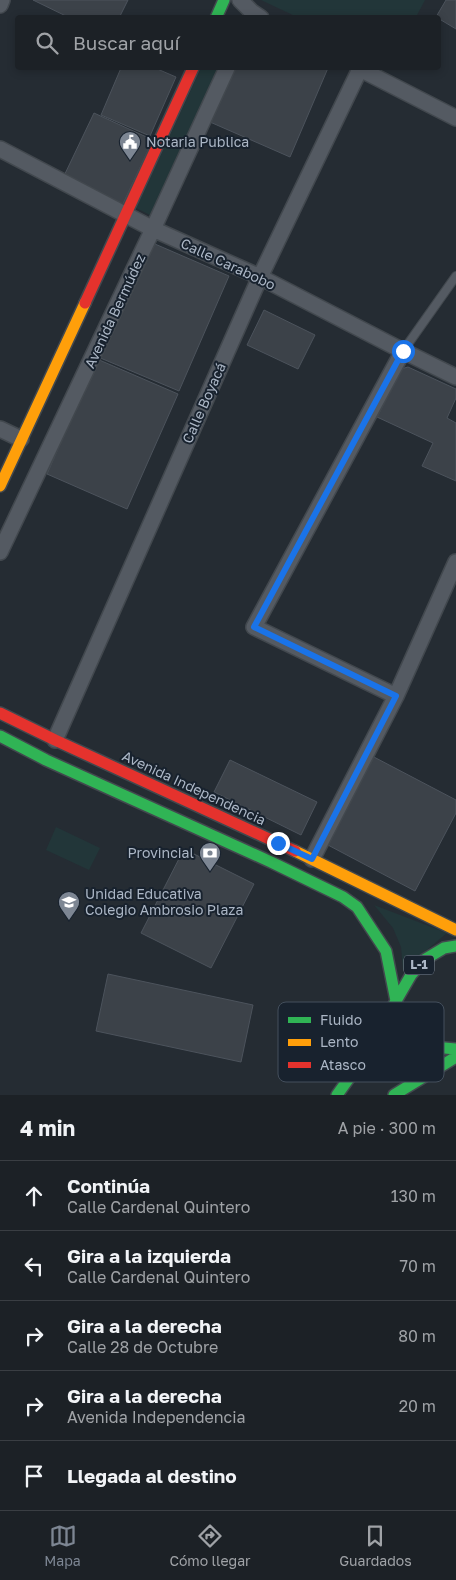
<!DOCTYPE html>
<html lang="es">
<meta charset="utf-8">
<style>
body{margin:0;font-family:"Golos Text",sans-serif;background:#25292e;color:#f1f3f6}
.stop{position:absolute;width:15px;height:15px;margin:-11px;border:4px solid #1a73e8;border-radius:50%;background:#fff}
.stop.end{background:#1a73e8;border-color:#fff;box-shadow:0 1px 5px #0008}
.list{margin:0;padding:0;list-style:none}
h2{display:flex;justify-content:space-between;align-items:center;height:65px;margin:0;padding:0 20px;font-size:21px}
h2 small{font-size:16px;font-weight:400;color:#a0a3a7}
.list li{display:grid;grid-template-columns:32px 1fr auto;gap:15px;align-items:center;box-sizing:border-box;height:70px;padding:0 20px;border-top:1px solid #3a3e43}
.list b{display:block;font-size:19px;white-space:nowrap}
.list p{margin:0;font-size:16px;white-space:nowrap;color:#a0a3a7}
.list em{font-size:16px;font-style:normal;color:#a0a3a7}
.icon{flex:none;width:28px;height:28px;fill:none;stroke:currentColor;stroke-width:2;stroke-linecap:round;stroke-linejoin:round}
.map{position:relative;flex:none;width:456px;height:1095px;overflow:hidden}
.search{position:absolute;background:#1c2126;box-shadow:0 2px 8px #0003;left:15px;right:15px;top:15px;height:55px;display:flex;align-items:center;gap:12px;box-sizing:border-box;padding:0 18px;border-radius:5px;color:#a0a3a7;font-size:19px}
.sheet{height:415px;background:#1c2126}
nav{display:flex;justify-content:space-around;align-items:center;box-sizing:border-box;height:70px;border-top:1px solid #3a3e43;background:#1c2126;font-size:14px;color:#a0a3a7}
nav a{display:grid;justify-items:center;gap:2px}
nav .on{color:#7d8693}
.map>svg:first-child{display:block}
.green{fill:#223639}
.building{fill:#3c4249;stroke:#4c535c}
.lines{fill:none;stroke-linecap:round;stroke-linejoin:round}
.lane-casing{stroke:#42484e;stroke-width:10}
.street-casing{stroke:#42484e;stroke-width:18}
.fast-casing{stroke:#42484e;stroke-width:14}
.slow-casing{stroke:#42484e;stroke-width:14}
.jam-casing{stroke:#42484e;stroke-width:14}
.lane{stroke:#545a62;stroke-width:8}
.street{stroke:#545a62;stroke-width:15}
.fast{stroke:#30b455;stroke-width:11}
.slow{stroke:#ff9f0a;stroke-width:11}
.jam{stroke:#e5322d;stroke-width:11}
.route{stroke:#1a73e8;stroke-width:6}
.labels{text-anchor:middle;stroke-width:4;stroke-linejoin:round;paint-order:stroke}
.shield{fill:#18222e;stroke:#808a98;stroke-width:1}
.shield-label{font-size:12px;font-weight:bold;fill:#acb7c6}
.poi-label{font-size:14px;fill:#acb7c6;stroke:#18222e;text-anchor:start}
.street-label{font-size:14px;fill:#acb7c6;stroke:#18222e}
.key{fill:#18222e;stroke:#444f5c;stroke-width:1}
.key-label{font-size:14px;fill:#acb7c6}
</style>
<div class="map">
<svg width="456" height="1095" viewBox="0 0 456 1095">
<rect width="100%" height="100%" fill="#252c33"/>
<path class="green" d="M261 0H425L416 17H297Z
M201 68H218L150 215 136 208Z
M56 827 100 848 89 870 46 850Z
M374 905 447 933 403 970 401 947 393 928Z"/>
<path class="building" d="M33 0H128L119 18H70Z
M446 0H456V29L436 17Z
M121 68H155L176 77 150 136 101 115Z
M234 68H328L290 157 210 122Z
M94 113 153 140 121 208 62 180Z
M148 241 229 276 179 391 98 357Z
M264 310 315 335 298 369 247 345Z
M97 359 178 394 127 509 47 474Z
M408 367 456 389V398L447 418 456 423V481L422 466 433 443 377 417 401 369Z
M372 756 456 800V813L415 891 326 844Z
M230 760 317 802 301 835 214 792Z
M184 849 254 884 211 968 141 933Z
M108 974 253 1005 241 1062 96 1031Z"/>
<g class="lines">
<g class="lane-casing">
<path id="lane" d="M403 351 456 276"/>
</g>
<g class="street-casing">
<path id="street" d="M240 0 252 12 261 18
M0 5 2 0
M358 68 456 118
M0 149 153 229 260 277 403 351 456 377
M0 429 21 439
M0 552 153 229 227 68
M396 696 254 627 403 351
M55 740 260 277 360 69
M312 859 396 696 456 562"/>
</g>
<g class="fast-casing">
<path id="fast" d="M216 18 224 0
M0 736 46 760 271 862 343 897 357 907 386 951 396 1001
M396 1001 405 1022 416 1034 434 1047 456 1049
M337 1095 360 1063 411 975 424 960 444 948 456 946
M394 1095 456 1057"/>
</g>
<g class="slow-casing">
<path id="slow" d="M0 486 85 303
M295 851 456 930"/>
</g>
<g class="jam-casing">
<path id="jam" d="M85 303 193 68
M0 713 55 740 295 851"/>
</g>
<use href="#lane" class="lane"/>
<use href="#street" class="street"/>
<use href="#fast" class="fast"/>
<use href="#slow" class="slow"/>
<use href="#jam" class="jam"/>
</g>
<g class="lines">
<path class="route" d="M278 843 312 859 396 696 254 627 403 351"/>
</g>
<defs>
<g id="civic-pin" transform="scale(1.125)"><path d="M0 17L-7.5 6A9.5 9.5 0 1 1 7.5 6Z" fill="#7d8693" stroke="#18222e"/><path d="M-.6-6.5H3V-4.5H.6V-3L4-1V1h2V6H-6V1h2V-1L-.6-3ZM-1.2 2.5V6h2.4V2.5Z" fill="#fff"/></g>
<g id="bank-pin" transform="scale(1.125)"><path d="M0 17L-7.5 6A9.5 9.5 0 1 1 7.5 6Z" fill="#7d8693" stroke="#18222e"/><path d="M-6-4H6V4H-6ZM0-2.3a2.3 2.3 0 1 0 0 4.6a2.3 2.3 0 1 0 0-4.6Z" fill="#fff"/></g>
<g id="school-pin" transform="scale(1.125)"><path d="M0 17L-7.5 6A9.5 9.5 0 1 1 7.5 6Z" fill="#7d8693" stroke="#18222e"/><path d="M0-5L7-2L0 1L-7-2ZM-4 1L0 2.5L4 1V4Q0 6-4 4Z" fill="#fff"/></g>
</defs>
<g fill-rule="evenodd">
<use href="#civic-pin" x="130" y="142"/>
<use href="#bank-pin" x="210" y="853"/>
<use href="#school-pin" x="69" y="902"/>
</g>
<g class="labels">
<rect class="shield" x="404" y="955.5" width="30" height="19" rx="4"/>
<g class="shield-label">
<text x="419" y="969">L-1</text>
</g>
<g class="poi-label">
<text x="146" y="147">Notaria Publica</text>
<text x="194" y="858" text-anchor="end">Provincial</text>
<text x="85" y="899">Unidad Educativa<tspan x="85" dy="16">Colegio Ambrosio Plaza</tspan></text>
</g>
<g class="street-label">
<text transform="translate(228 264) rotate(25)" y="5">Calle Carabobo</text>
<text transform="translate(115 311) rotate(-65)" y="5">Avenida Bermúdez</text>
<text transform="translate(204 403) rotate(-66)" y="5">Calle Boyacá</text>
<text transform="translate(194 788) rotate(25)" y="5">Avenida Independencia</text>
</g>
</g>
<rect x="278" y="1002" width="166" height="80" rx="8" class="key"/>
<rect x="288" y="1017" width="23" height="6" fill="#30b455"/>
<rect x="288" y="1039" width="23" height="7" fill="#ff9f0a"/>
<rect x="288" y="1062" width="23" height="6" fill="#e5322d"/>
<g class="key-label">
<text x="320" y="1025">Fluido</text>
<text x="320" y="1047">Lento</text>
<text x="320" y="1070">Atasco</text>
</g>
</svg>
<div class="stop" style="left:403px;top:351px"></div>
<div class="stop end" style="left:278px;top:843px"></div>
<div class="search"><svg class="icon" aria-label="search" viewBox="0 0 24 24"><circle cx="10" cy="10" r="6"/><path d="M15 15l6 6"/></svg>Buscar aquí</div>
</div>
<section class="sheet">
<h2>4 min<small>A pie · 300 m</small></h2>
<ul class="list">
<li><svg class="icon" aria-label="ahead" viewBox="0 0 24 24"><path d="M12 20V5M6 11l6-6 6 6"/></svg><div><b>Continúa</b><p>Calle Cardenal Quintero</p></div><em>130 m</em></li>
<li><svg class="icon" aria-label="left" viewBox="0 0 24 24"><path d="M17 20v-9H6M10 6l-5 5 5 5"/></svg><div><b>Gira a la izquierda</b><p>Calle Cardenal Quintero</p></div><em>70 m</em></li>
<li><svg class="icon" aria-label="right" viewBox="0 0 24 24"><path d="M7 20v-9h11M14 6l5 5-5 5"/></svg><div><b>Gira a la derecha</b><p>Calle 28 de Octubre</p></div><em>80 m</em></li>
<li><svg class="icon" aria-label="right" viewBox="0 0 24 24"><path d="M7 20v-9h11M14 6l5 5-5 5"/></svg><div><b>Gira a la derecha</b><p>Avenida Independencia</p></div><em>20 m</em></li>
<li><svg class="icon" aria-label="arrive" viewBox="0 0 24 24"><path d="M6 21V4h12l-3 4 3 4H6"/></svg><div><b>Llegada al destino</b></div></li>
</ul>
</section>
<nav>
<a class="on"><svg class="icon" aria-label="map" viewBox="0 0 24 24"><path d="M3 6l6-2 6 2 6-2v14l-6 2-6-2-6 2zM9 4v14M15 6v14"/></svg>Mapa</a>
<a><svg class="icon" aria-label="directions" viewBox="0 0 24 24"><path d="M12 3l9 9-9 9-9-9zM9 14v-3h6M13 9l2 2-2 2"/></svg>Cómo llegar</a>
<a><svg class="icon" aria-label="saved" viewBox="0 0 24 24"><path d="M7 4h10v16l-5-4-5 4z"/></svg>Guardados</a>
</nav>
